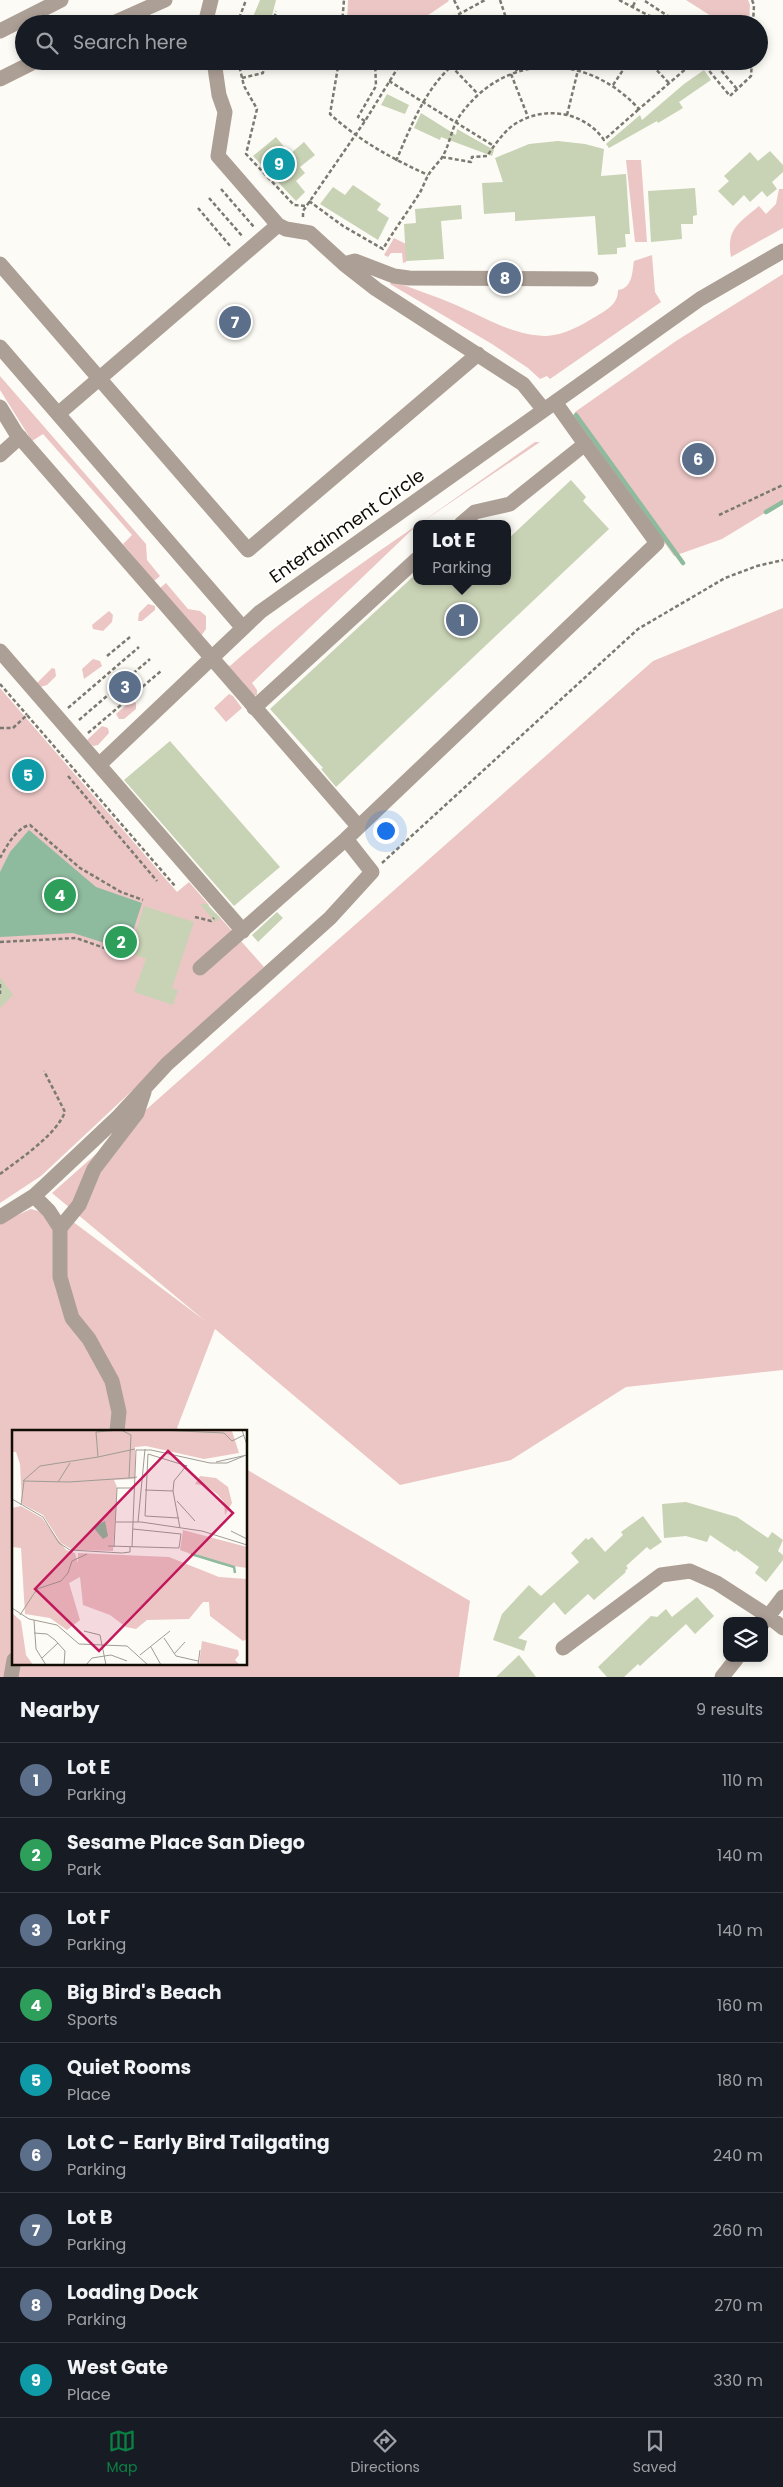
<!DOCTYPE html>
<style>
body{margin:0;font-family:Poppins,sans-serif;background:#242831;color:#f1f3f6}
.controls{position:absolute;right:15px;bottom:15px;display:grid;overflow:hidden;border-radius:10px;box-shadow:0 2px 8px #0003}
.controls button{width:45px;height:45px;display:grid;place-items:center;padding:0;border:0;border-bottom:1px solid #363941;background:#171b24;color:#f1f3f6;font:25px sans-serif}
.you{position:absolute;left:385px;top:830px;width:18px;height:18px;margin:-12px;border:4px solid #fff;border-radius:50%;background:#1a73e8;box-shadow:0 0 0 8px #1a73e833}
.badge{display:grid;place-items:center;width:32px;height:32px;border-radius:50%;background:#0b8043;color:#fff;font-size:16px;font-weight:700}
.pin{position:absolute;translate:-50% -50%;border:2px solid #fff;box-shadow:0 1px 5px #0006}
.popup{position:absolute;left:413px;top:520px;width:98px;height:65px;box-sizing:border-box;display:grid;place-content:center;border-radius:10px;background:#171b24;filter:drop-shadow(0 1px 4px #0005);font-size:16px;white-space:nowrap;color:#9ea1a6}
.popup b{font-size:19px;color:#f1f3f6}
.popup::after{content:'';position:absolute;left:50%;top:100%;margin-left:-10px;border:10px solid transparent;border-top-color:#171b24}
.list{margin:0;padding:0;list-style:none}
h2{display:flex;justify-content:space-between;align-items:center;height:65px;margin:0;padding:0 20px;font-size:21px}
h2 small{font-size:16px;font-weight:400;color:#9ea1a6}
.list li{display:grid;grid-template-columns:32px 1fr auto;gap:15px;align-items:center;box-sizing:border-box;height:75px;padding:0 20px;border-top:1px solid #363941}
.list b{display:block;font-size:19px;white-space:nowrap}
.list p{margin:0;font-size:16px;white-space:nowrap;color:#9ea1a6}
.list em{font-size:16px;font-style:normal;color:#9ea1a6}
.icon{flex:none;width:28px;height:28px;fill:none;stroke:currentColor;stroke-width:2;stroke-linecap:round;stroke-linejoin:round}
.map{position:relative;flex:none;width:783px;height:1677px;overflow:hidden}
.search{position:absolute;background:#171b24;box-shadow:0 2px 8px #0003;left:15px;right:15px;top:15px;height:55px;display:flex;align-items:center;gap:12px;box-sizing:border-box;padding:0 18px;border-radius:28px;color:#9ea1a6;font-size:19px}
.sheet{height:740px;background:#171b24}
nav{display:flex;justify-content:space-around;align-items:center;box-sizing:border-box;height:70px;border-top:1px solid #363941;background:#171b24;font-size:14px;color:#9ea1a6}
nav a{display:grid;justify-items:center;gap:2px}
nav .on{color:#0b8043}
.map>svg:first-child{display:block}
.green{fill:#ebc6c5}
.water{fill:#8eba9d}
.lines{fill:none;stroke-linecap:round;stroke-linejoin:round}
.stream{stroke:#8eba9d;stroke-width:4.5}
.building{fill:#c8d2b4}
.path{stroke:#7c7971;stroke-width:2.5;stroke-dasharray:4 2.5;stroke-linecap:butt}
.minor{stroke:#ac9f96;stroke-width:15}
.labels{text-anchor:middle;stroke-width:4;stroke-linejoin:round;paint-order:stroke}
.street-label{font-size:18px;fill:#110d04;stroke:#fff}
.inset-river{fill:none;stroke:#8eba9d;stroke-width:2.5}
.inset-road{fill:none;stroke:#9f9c95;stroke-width:1}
.view{fill:#c2185b;fill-opacity:0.15;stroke:#c2185b;stroke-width:2.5}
.inset-edge{fill:none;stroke:#110d04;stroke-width:2.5}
</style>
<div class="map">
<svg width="783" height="1677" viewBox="0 0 783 1677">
<rect width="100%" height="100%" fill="#fdfbf5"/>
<path class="green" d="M348 0H448L449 1 415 24H347Z
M686 0H748L750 5 749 24H711V16Z
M626 160H641L647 242H635Z
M779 189H783V228L731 257C726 229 739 223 759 206L766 214 776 204Z
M394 238 406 244V262L403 263 402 253H391L388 257 384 255Z
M652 255 655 292 661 302 550 379 547 376 540 379 528 368 492 344 390 284 392 281C414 289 435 296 456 305 484 317 514 336 546 336 564 335 580 326 595 317 606 310 618 305 618 290 633 288 632 272 634 261Z
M783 274V502L722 539 674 556 575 418V412L676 341Z
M0 376 146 544 147 560 160 576 154 581 123 544 132 535 43 434 32 441 0 390Z
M535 442H540L419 524Z
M417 525 252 683 257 690V695L254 696 227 665 230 666C288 614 352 570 417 525Z
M166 583 188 609 200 611 206 616V629L201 636 160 588Z
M148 604 155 606V610L142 621H138L139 613Z
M783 608V1370L626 1387 511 1460 400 1485 215 1329 177 1428 181 1431H14V1663H246V1469L470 1601 459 1677H0V1223L31 1209 72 1221 204 1320 52 1193 653 661Z
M109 611 113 615 112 622 103 631 93 629 92 625Z
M93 659 100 661 102 666 84 679 82 669Z
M52 668 55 669 56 676 47 685 40 687 37 683Z
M0 688 177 892 189 882 209 905 207 908 213 915 216 913 264 967 41 1176 0 1203Z
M229 694 233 696 242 708 226 722 214 708Z
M132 700 136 703V709L124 719H119L116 714Z
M102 726 108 728 109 733 98 745 93 746 87 740Z"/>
<path class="water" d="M29 830 96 887 142 903 127 950 73 933 0 937V872L10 852Z"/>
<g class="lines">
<path class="stream" d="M576 415 683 563
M766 512 783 502"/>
</g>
<path class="building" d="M260 0H276L270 24H250Z
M704 70 711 80 679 102 683 108 658 123 657 121 609 148 606 144 640 115 642 120 684 84Z
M387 94 409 105 405 114 381 105Z
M421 113 456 135 457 129 494 150 492 156 441 137 440 140 414 128Z
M276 137 290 154 304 142 315 155 300 167 305 173 296 181 305 192 296 201 253 156Z
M558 141 585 144 604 149 601 176 626 174 630 234H625L626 247 617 248V254L598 255 595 216 515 221V212L484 214 482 183 503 182 495 158 529 144Z
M770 151 783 165V172L772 182 777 189 767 197 762 191 750 202 744 195 733 206 718 191 729 181 724 176 750 152 758 161Z
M353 185 381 204 377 210 389 218 378 240 320 204 333 187 345 195Z
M695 188 697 215 693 216V224H681L682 239 651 242 648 191Z
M461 205 462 219 441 221 444 259 406 261 404 224 416 223 415 209Z
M571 480 586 497 583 501 609 529 336 787 321 769 323 768 270 709 417 573V581H507V540Z
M170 741 280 867 234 906 124 780Z
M200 904H207L220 918 215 922Z
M144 906 194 922 172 988 178 990 173 1005 134 992 146 959 129 953Z
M277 912 283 918 258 942 252 935Z
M0 977 13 995 0 1008Z
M686 1502 737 1517 768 1538 772 1532 783 1540 778 1551 783 1555V1560L766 1582 755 1573 759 1567 736 1550 735 1552 710 1535 707 1542 686 1536 664 1538 662 1504Z
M643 1516 662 1542 650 1550 647 1547 626 1566 628 1568 625 1571 626 1572 594 1600 588 1594 565 1615 554 1602 518 1638 527 1641 524 1651 493 1640 502 1614 529 1585 541 1596 579 1562 571 1553 586 1538 588 1540 592 1537 605 1552 623 1535 621 1532Z
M697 1597 714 1616 695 1634 686 1624 640 1666 638 1664 624 1677H607L598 1667 651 1616 657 1617 666 1609 672 1617Z
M519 1655 536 1677H496Z"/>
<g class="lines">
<path class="path" d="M454 0 460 12
M500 0 508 24
M619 0 665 24
M752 0 754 5 753 24
M645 1 680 24
M633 6 636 0
M237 24 246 0
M273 24 276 11
M342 24 344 0
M441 24 485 0
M646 24 652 15
M238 61 244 86 257 109 246 154 294 205 306 206
M339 61 330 114C361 142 391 158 428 175
M514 61 517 72
M648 61 669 83
M701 61 730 96 751 76 752 61
M713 61 737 89
M451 66 478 94
M570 68 571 61
M511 74 528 117
M242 78 263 73 264 61
M389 81 494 146
M613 85 629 61
M567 115 578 70
M365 121 358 117 376 86 375 61
M442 157 471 162 472 157 487 156C494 146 502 134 512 126 541 105 583 110 604 140L639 109
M396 161C412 124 425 88 457 61
M221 189 254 227
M209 198 243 237
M309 201 343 226 383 249C394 230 407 213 419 194 423 188 425 180 429 174 432 169 437 164 441 159 450 146 451 127 461 114 507 51 588 53 639 109L695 61
M198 208 231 247
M303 217V211L365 121 402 61
M719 515 783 485
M107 656 130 637
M0 684 27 715
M68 708 139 647
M79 720 150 659
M0 728H13L27 715 175 886
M88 733 161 671
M68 776 157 881
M0 858C6 847 17 827 30 825L80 868 121 892 143 900
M382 863 638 629 725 578 757 566 783 560
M195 917 211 921 214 918
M0 942 76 938 113 951
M0 984V994
M0 1174C20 1159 56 1135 65 1112L44 1071"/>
<path class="minor" d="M111 24 165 0
M205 24 211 0
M0 31 61 0
M0 79 36 61
M278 225 286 229 310 233 344 264 376 289 523 384 544 410
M0 264 248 550 478 354
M344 264 355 261 394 276 409 278 591 279
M0 347 243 628
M555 402 585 444
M0 407 16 433 358 826
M58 414 278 225 218 156 225 112 219 95 214 61
M0 455 20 437
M0 651 243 931
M254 708 417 559
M99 765 260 612 700 299 783 251
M200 968 346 839 657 543 585 444 510 504 475 512 461 524
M34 1196 49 1211 60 1228
M0 1217 34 1196 48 1183 117 1118 167 1064 330 918 372 872 346 839
M117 1431 119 1412 112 1381 89 1339 72 1318 60 1277V1228L79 1205 94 1169 137 1113 144 1092
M764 1622 783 1597
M563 1648 661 1575 690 1571 717 1583 768 1616 783 1628
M11 1677 14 1660
M722 1677 737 1658"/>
</g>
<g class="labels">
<g class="street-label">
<text transform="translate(347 526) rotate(-35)" y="6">Entertainment Circle</text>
</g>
</g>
<g transform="translate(12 1430)">
<rect width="235" height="235" fill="#fdfbf5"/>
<path d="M0 0 220 1 227 23 192 29 134 16 123 17V49L102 50 105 57 101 121 61 120 49 113 31 85 10 74 8 34 4 22H0ZM188 46 204 48 216 57 220 73 213 85 212 72 205 64 194 56 183 54ZM9 76 30 88 54 120 63 123 66 133V123L157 127 207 147 235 149V209L231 211 198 186 197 172H191L177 189 135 190 124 199 114 197 98 185 71 175 68 147 57 153 68 190 55 200 38 188 13 184 9 118 0 117V78ZM171 100 235 117V138L207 134 168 120ZM0 183 9 191 14 225 21 235H0ZM190 211 226 220 227 225 223 230 228 235H187Z" fill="#ebc6c5"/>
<path d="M93 91 96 106 91 109 81 97Z" fill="#8eba9d"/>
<path class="inset-river" d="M179 124 222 137 223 143"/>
<path class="inset-road" d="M108 0 84 2 86 27 123 19M109 0 119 5 117 48 125 47M123 0H139M147 0 212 3 220 11 232 5M230 0 235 15M204 32 235 25M11 51 28 36 86 27M46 52 58 33M133 60 161 61 162 51 175 35M161 61 168 98M0 69 31 87 47 113 58 120 110 123 118 122V117M165 71 183 91M9 75 12 51 57 52 117 48M167 88 133 86 136 24 175 36M104 92H129L190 101 235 115M126 92 133 19M219 101 235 109M96 116 167 118 169 104 121 99M102 117 105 58H123M120 117 124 20H139L198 33H215L232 26M0 178 17 189 45 195 67 214 115 216 136 235M8 185 25 159 49 151 56 143 60 131 75 124M22 190 24 219 34 235M72 201 88 205 94 235M22 203 35 204 43 210 53 221 52 235M152 208 164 226 186 231M139 217 149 235M162 224 173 212M128 225 158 201M30 228 46 213M74 235 80 228 99 225 115 231M186 235 188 220"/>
<path class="view" d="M156 21 221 83 87 221 23 159Z"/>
<rect width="235" height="235" class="inset-edge"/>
</g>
</svg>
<div class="controls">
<button><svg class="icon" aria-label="layers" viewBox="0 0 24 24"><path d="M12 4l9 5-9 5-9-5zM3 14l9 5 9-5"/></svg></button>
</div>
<div class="you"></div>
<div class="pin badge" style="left:462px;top:620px;background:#5c6f8a">1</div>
<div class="popup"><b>Lot E</b>Parking</div>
<div class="pin badge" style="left:121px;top:942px;background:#2e9e5b">2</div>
<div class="pin badge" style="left:125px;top:687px;background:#5c6f8a">3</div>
<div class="pin badge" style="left:60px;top:895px;background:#2e9e5b">4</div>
<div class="pin badge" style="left:28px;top:775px;background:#0f9aa8">5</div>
<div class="pin badge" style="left:698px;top:459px;background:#5c6f8a">6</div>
<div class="pin badge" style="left:235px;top:322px;background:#5c6f8a">7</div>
<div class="pin badge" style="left:505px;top:278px;background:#5c6f8a">8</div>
<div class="pin badge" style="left:279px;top:164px;background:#0f9aa8">9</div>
<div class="search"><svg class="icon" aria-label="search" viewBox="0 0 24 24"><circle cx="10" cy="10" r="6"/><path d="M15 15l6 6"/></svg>Search here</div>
</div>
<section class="sheet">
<h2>Nearby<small>9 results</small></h2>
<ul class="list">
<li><span class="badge" style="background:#5c6f8a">1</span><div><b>Lot E</b><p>Parking</p></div><em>110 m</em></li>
<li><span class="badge" style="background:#2e9e5b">2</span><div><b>Sesame Place San Diego</b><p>Park</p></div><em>140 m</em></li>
<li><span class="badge" style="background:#5c6f8a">3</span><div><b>Lot F</b><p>Parking</p></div><em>140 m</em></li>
<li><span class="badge" style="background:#2e9e5b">4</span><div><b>Big Bird's Beach</b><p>Sports</p></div><em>160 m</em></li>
<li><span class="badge" style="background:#0f9aa8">5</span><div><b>Quiet Rooms</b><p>Place</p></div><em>180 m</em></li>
<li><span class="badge" style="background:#5c6f8a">6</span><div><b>Lot C - Early Bird Tailgating</b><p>Parking</p></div><em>240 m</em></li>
<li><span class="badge" style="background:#5c6f8a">7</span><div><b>Lot B</b><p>Parking</p></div><em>260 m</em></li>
<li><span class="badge" style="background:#5c6f8a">8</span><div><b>Loading Dock</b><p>Parking</p></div><em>270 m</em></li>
<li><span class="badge" style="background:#0f9aa8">9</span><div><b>West Gate</b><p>Place</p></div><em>330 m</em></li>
</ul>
</section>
<nav>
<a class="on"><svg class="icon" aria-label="map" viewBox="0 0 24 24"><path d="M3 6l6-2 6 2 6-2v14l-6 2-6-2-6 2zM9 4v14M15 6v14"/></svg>Map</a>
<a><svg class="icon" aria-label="directions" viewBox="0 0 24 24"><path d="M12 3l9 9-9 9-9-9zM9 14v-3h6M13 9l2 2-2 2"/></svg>Directions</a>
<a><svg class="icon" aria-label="saved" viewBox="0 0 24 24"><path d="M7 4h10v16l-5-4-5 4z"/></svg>Saved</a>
</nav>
